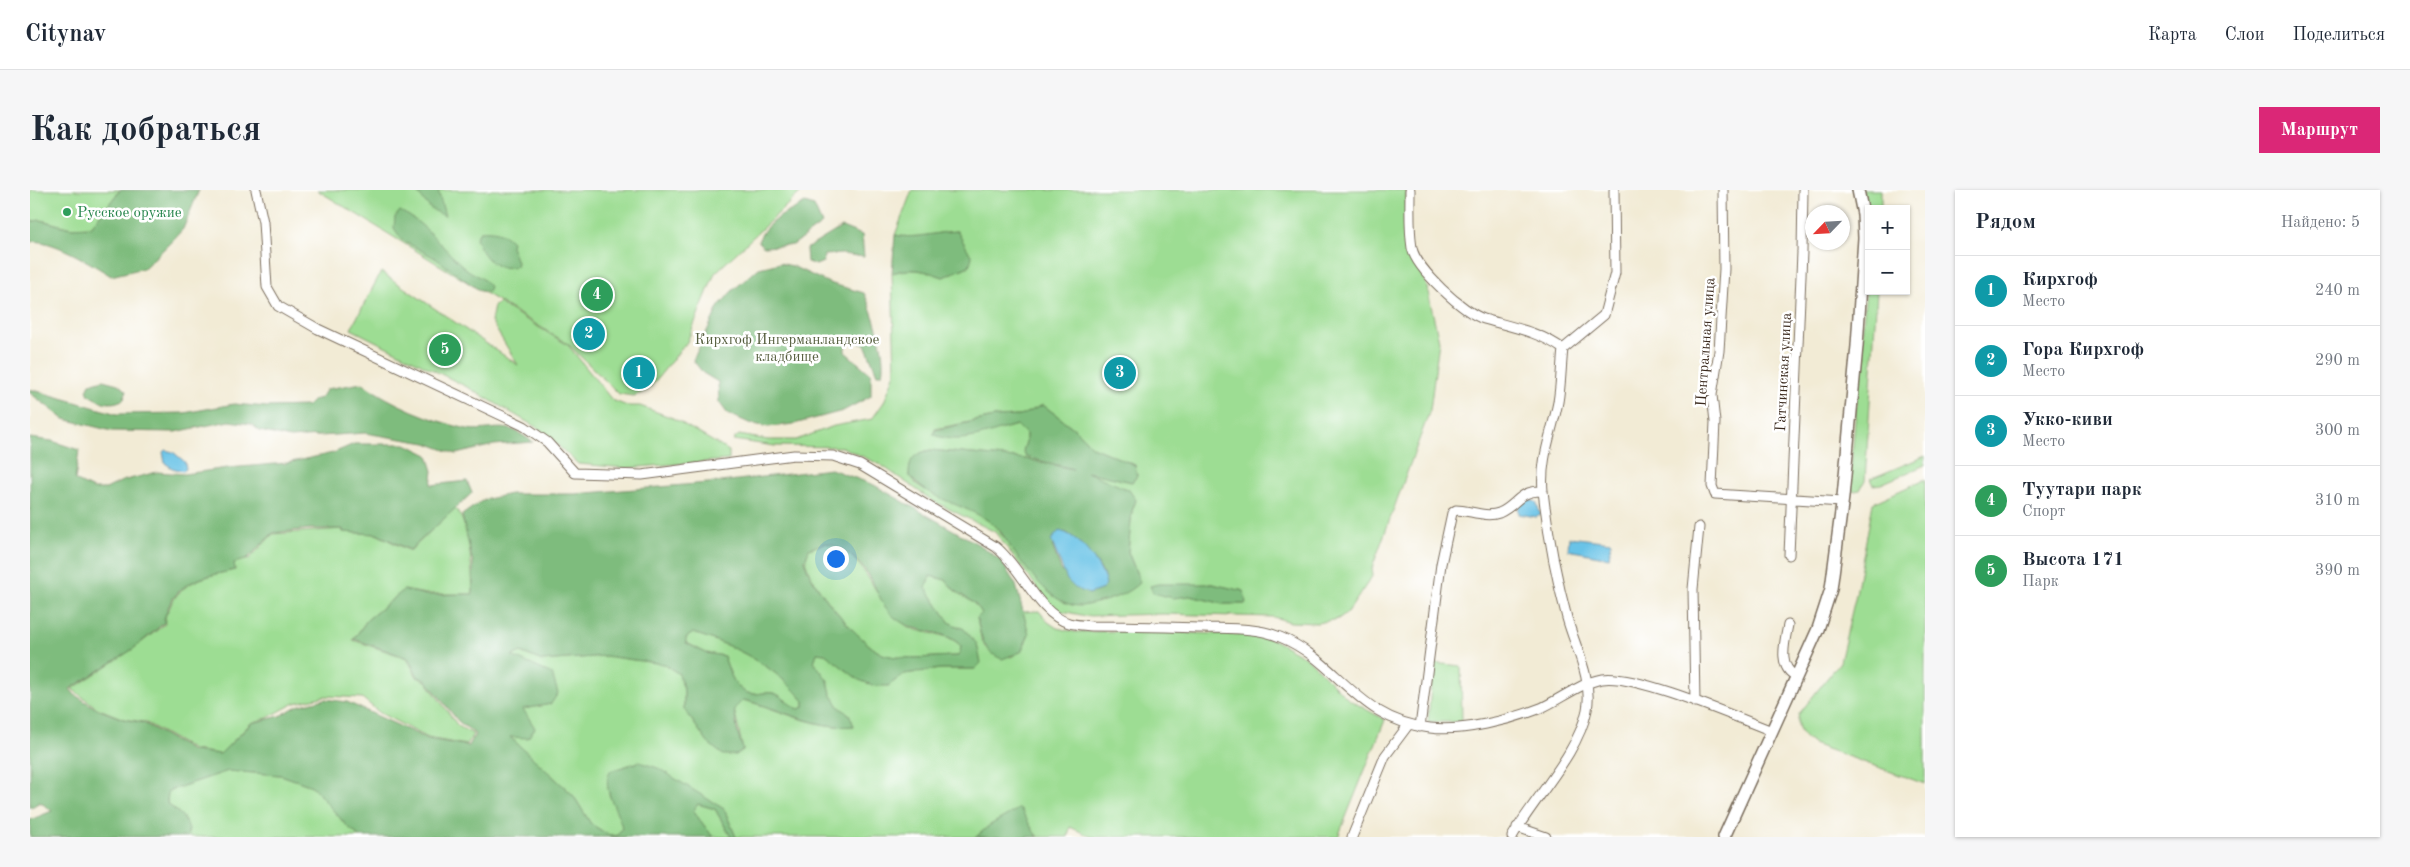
<!DOCTYPE html>
<html lang="ru">
<meta charset="utf-8">
<style>
body{margin:0;font-family:"Old Standard TT",serif;background:#f6f6f7;color:#1f2937}
.controls{position:absolute;right:15px;top:15px;display:grid;overflow:hidden;border-radius:0px;box-shadow:0 1px 4px #0004}
.controls button{width:45px;height:45px;display:grid;place-items:center;padding:0;border:0;border-bottom:1px solid #e0e1e3;background:#fff;color:#1f2937;font:25px sans-serif}
.compass{position:absolute;left:1775px;top:15px;width:45px;height:45px;border-radius:50%;background:#fff;box-shadow:0 1px 4px #0004;rotate:245deg}
.you{position:absolute;left:805px;top:368px;width:18px;height:18px;margin:-12px;border:4px solid #fff;border-radius:50%;background:#1a73e8;box-shadow:0 0 0 8px #1a73e833}
.badge{display:grid;place-items:center;width:32px;height:32px;border-radius:50%;background:#db2777;color:#fff;font-size:16px;font-weight:700}
.pin{position:absolute;translate:-50% -50%;border:2px solid #fff;box-shadow:0 1px 5px #0006}
.list{margin:0;padding:0;list-style:none}
h2{display:flex;justify-content:space-between;align-items:center;height:65px;margin:0;padding:0 20px;font-size:21px}
h2 small{font-size:16px;font-weight:400;color:#747a83}
.list li{display:grid;grid-template-columns:32px 1fr auto;gap:15px;align-items:center;box-sizing:border-box;height:70px;padding:0 20px;border-top:1px solid #e0e1e3}
.list b{display:block;font-size:19px;white-space:nowrap}
.list p{margin:0;font-size:16px;white-space:nowrap;color:#747a83}
.list em{font-size:16px;font-style:normal;color:#747a83}
.map{position:relative;flex:none;width:1895px;height:647px;overflow:hidden;border-radius:0px}
header{display:flex;align-items:center;gap:30px;box-sizing:border-box;height:70px;padding:0 25px;background:#fff;border-bottom:1px solid #e0e1e3}
header strong{font-size:24px}
nav{display:flex;gap:28px;margin-inline-start:auto;font-size:18px}
.intro{display:flex;align-items:center;justify-content:space-between;box-sizing:border-box;height:120px;padding:0 30px}
h1{margin:0;font-size:35px}
.button{padding:12px 22px;border-radius:0px;background:#db2777;color:#fff;font-size:18px;font-weight:700}
main{display:flex;gap:30px;padding:0 30px}
aside{flex:1;background:#fff;border-radius:0px;box-shadow:0 1px 4px #0004}
.map>svg:first-child{display:block}
.green{fill:#9ddd93;stroke:#6c8458;fill-rule:evenodd}
.forest{fill:#7ebc7d;stroke:#5c734e;fill-rule:evenodd}
.water{fill:#69c3e7;stroke:#527682}
.lines{fill:none;stroke-linecap:round;stroke-linejoin:round}
.minor-casing{stroke:#7b6e5e;stroke-width:11}
.tertiary-casing{stroke:#7b6e5e;stroke-width:14}
.minor{stroke:#fff;stroke-width:9}
.tertiary{stroke:#fff;stroke-width:11}
.leisure-dot{fill:#2e9e5b;stroke:#fff;stroke-width:2}
.labels{text-anchor:middle;stroke-width:5;stroke-linejoin:round;paint-order:stroke}
.leisure-label{font-size:15px;fill:#27864d;stroke:#fff;text-anchor:start}
.park-label{font-size:15px;fill:#586041;stroke:#fff}
.street-label{font-size:15px;fill:#3b2a1e;stroke:#fff}
</style>
<header>
<strong>Citynav</strong>
<nav><a>Карта</a><a>Слои</a><a>Поделиться</a></nav>
</header>
<div class="intro"><h1>Как добраться</h1><a class="button">Маршрут</a></div>
<main>
<div class="map">
<svg width="1895" height="647" viewBox="0 0 1895 647">
<rect width="100%" height="100%" fill="#fff"/>
<filter id="ink" filterUnits="userSpaceOnUse"><feTurbulence type="fractalNoise" baseFrequency=".02" numOctaves="2"/><feDisplacementMap in="SourceGraphic" scale="10" xChannelSelector="R" yChannelSelector="G"/><feConvolveMatrix kernelMatrix="1 2 1 2 8 2 1 2 1" color-interpolation-filters="sRGB"/></filter>
<filter id="wash" filterUnits="userSpaceOnUse"><feTurbulence type="fractalNoise" baseFrequency=".0096" numOctaves="4" result="noise"/><feDisplacementMap in="SourceGraphic" scale="20" xChannelSelector="R" yChannelSelector="G"/><feGaussianBlur stdDeviation="1.12" result="paint"/><feColorMatrix in="noise" values="0 0 0 0 0 0 0 0 0 0 0 0 0 0 0 0 0 1.4 0 .05"/><feComposite in="paint" operator="in"/></filter>
<g filter="url(#wash)">
<rect width="100%" height="100%" fill="#f2ebd5"/>
<path class="green" d="M0 0H90L61 37 41 38 11 30 0 32Z
M287 0H773L685 83 657 152 618 200 604 206 589 204 538 154Z
M882 0H1376L1377 57 1396 93 1409 151 1400 220 1342 378 1343 385 1318 422 1308 429 1287 433 1261 432 1243 427 1133 424 1056 426 1027 420 1019 413 965 342 903 311 851 275 812 257 745 256 703 250 709 245 738 250H766L804 236 842 229 854 212 865 183 862 83C882 77 894 80 913 87L939 76 941 67 927 41C907 42 885 50 865 45ZM1013 215 1046 240 1062 257 1105 275 1107 286 1102 292 996 267 993 261 996 252V244L987 235 972 239 904 245 905 239 964 227 990 226ZM900 260 995 269 1056 282 1106 310 1102 321 1098 362 1107 384 1017 400 962 333 940 319 904 305 886 294 879 284C880 268 885 264 900 260ZM1182 394 1214 401 1216 414H1194L1160 406 1155 395Z
M1832 0H1851V19H1839V101H1847L1835 291 1830 300 1819 302 1839 62Z
M351 82 488 175 461 131 464 116 469 113 538 155 582 210 597 216H610L643 228 699 261V270L596 278 548 274 511 240 439 198 321 139Z
M1895 266V275L1851 294 1843 295 1840 289Z
M1895 289V594L1783 554C1772 546 1765 539 1769 524L1810 472 1826 404 1843 313Z
M425 318C440 333 442 382 443 404H396L374 400 337 430 323 450 377 468 387 487 396 491 428 536 443 544 437 555 398 548 350 523 332 508 296 506 265 513 237 528 221 533 190 564 163 560 115 532 94 529 67 518 42 499 103 459 135 434C134 428 136 424 139 419 150 390 178 386 205 380L204 373 219 369 243 344 312 339 313 342 346 344 380 361Z
M795 353C834 360 840 402 866 426 870 430 875 436 881 438 898 445 917 442 931 456L930 463 928 466C904 466 879 471 855 465 836 460 775 391 776 370 776 367 778 362 779 359Z
M900 386 916 390C924 406 943 407 952 423L947 428 951 448 955 457 981 467C1002 456 998 442 993 422L1009 421 1018 432 1027 438 1045 442 1093 441 1223 445 1244 450 1277 468 1318 509 1355 530 1308 647H1062L1040 637 1038 647H1007V645L960 635 946 647H706L694 619 609 572 580 581 579 605 590 625 592 638 587 646 577 644 561 634 543 605 480 547 493 519 521 514 522 484 481 467 490 462 512 471 575 466 634 474 649 484 654 500V519L678 553 713 560 704 519 713 510C749 519 786 540 824 536L819 524 810 518 801 504 798 491 784 472 787 463 795 464 808 473 858 496 874 484 910 479H944L934 439 920 433 896 398Z
M663 443C706 456 745 476 774 511V517L769 519C759 516 753 505 743 503 737 502 729 504 723 504 705 503 699 481 694 466L676 463 655 452 656 448Z
M1403 473 1431 476 1432 532H1398Z
M198 581 251 585 282 596 316 635 330 647H157L159 639 152 626 137 613 138 601Z
M668 614 685 619 701 647H683L663 621Z"/>
<path class="forest" d="M90 0H169L153 39 140 53 114 78 81 86C64 75 19 47 0 52V32L10 30 41 38 61 37Z
M385 0H408L415 26 401 19Z
M775 13 784 16 792 34 763 55 734 57 728 52C736 30 756 24 775 13Z
M370 21C398 34 412 59 435 78 444 85 454 87 460 97L458 102 450 101 405 68 372 50 364 38 365 27Z
M812 37 832 45 834 67 813 64 794 65 793 72 786 75 777 72 776 59Z
M450 41C462 40 473 41 482 51L481 56 487 72 486 76C465 83 452 65 446 48Z
M927 41 942 67 939 76 913 87C893 80 882 77 862 83L865 45C884 50 907 42 927 41Z
M750 73 762 76 799 93 834 103C843 122 857 164 852 184H847L835 154 821 151 815 157V162L841 184V206L813 221 764 234 738 237 719 233 697 223 689 212 688 192 673 183 663 170 689 116 702 101 729 78Z
M73 190 88 194 96 201 94 209C82 216 71 213 59 205L57 200 60 194Z
M332 193C363 215 400 230 437 239 452 242 469 235 483 240 490 243 497 248 503 252L464 255 426 264 396 253 335 243 260 248 230 241 221 234 199 231 145 242 82 241 34 229 0 203V199L87 224 154 223 204 214 237 217 277 216 283 210 291 208 297 199Z
M1013 215 1046 240 1062 257 1105 275 1107 286 1102 292 1057 282 1099 300 1106 310 1102 321 1098 362 1110 392C1098 404 1081 410 1065 413 1061 414 1055 416 1050 416 1023 416 999 382 984 362 977 352 971 339 960 332 935 314 898 310 879 285 880 267 883 265 900 260L995 269 1043 279 996 267 993 261 996 252V244L987 235C959 242 933 256 904 245L905 240 964 227 990 226ZM1035 342C1048 349 1070 373 1074 387 1075 391 1073 395 1073 399L1059 404 1031 380 1022 355Z
M0 248 22 251 49 260 45 290 63 299H76L92 291 127 282 154 284 198 278 257 273 303 263 324 254H376L398 265 403 281 401 295 437 291 442 303 380 360 347 344 313 342V339H280L243 343 218 368 204 373 205 380C178 386 150 389 138 418 136 424 134 428 134 433L103 459 40 499 45 505 67 519 93 529 114 533 162 561 190 564 222 533 250 526 267 516 295 509 317 512 398 549 439 556 445 544 428 531 396 490 388 487 378 468 324 449 337 430 374 400 396 405 443 404V373L432 325 453 310 480 304H545L690 292 801 279 844 295 953 357 971 371 986 395 999 444 991 462 972 469C953 462 951 446 947 428L952 423C943 407 925 406 916 390L900 386 896 398 920 433 934 439 947 454 951 473 945 479H910L874 484 858 496H845L829 490 795 464 787 463 784 472 798 491 801 504 810 518 819 524 824 536C786 540 750 518 713 510L704 519 707 540 713 560 706 565H693L678 553 654 519V500L649 484 634 474 575 466 512 471 491 462 482 466 522 484 528 503 521 514 493 519 505 538 498 548 480 547 543 605 561 634 577 644 587 646 592 638C588 618 571 601 580 581L609 572 628 578 694 619 706 647H701L685 619 668 614 663 621 683 647H330L316 635 282 596 251 585 198 581 138 601 137 613 152 626 159 639 157 647H0V630L22 621 10 612 0 618ZM795 353C812 356 828 370 838 384 847 398 851 416 864 427 887 446 913 437 931 456L930 463 928 466C904 466 879 471 855 465 836 460 775 391 775 370 776 367 778 362 779 359ZM663 443C706 456 745 476 774 511V517L769 519C759 516 753 505 743 503 736 502 729 504 723 504 705 503 699 481 694 466L676 463 656 453V448Z
M1128 394H1182L1214 401 1216 414H1194L1160 406 1143 408 1123 403 1120 396Z
M990 618 1007 647H946L960 635Z"/>
<path class="water" d="M135 260 143 262 155 272 156 279 153 281 142 278 135 273 133 262Z
M1495 308 1506 312 1511 325 1506 327 1489 324C1488 316 1488 312 1495 308Z
M1029 341C1049 344 1071 375 1076 394L1073 399 1059 404 1045 398 1037 390 1021 350Z
M1539 347 1581 352 1579 368 1538 360Z"/>
</g>
<g filter="url(#ink)">
<g class="lines">
<g class="minor-casing">
<path id="minor" d="M226 0 233 32 237 97 248 116 288 139 494 236 517 252 545 283 612 285 764 265 803 266 830 275 966 357C992 378 1008 424 1039 433 1046 435 1054 435 1062 436 1099 436 1135 437 1172 438 1198 439 1226 437 1250 447 1309 471 1326 530 1400 538 1432 542 1480 530 1511 518 1531 509 1550 493 1572 489 1604 483 1708 528 1742 541
M1380 0C1380 19 1379 39 1382 58 1386 79 1434 123 1454 129 1482 137 1510 142 1533 159
M1693 0 1694 79 1689 161 1682 205 1685 232 1682 296 1685 304 1812 312
M1759 365 1772 62 1773 0
M1758 435C1755 451 1747 477 1766 486
M1665 512 1663 399 1669 337
M1390 537 1411 374 1422 323 1426 320C1439 320 1455 328 1469 323 1488 315 1488 300 1513 301
M1487 637 1516 647
M1322 647 1355 566 1379 534
M1482 647C1504 608 1548 564 1557 520 1563 489 1545 457 1537 428 1526 387 1518 344 1513 301 1510 269 1522 243 1528 212 1531 195 1531 177 1533 159L1574 125 1585 83 1584 0"/>
</g>
<g class="tertiary-casing">
<path id="tertiary" d="M1694 647 1788 439 1801 399 1813 307 1827 156 1834 48 1833 24 1828 0"/>
</g>
<use href="#minor" class="minor"/>
<use href="#tertiary" class="tertiary"/>
</g>
</g>
<circle class="leisure-dot" cx="37" cy="22" r="5"/>
<g class="labels">
<g class="leisure-label">
<text x="47" y="27">Русское оружие</text>
</g>
<g class="park-label">
<text x="757" y="154">Кирхгоф Ингерманландское<tspan x="757" dy="17">кладбище</tspan></text>
</g>
<g class="street-label">
<text transform="translate(1675 152) rotate(-86)" y="5">Центральная улица</text>
<text transform="translate(1753 182) rotate(-87)" y="5">Гатчинская улица</text>
</g>
</g>
</svg>
<div class="controls">
<button>+</button>
<button>−</button>
</div>
<svg class="compass" viewBox="-18 -18 36 36"><path d="M0-13l5 13h-10z" fill="#e53935"/><path d="M0 13l5-13h-10z" fill="#747a83"/></svg>
<div class="you"></div>
<div class="pin badge" style="left:609px;top:183px;background:#0f9aa8">1</div>
<div class="pin badge" style="left:559px;top:144px;background:#0f9aa8">2</div>
<div class="pin badge" style="left:1090px;top:183px;background:#0f9aa8">3</div>
<div class="pin badge" style="left:567px;top:105px;background:#2e9e5b">4</div>
<div class="pin badge" style="left:415px;top:160px;background:#2e9e5b">5</div>
</div>
<aside>
<h2>Рядом<small>Найдено: 5</small></h2>
<ul class="list">
<li><span class="badge" style="background:#0f9aa8">1</span><div><b>Кирхгоф</b><p>Место</p></div><em>240 m</em></li>
<li><span class="badge" style="background:#0f9aa8">2</span><div><b>Гора Кирхгоф</b><p>Место</p></div><em>290 m</em></li>
<li><span class="badge" style="background:#0f9aa8">3</span><div><b>Укко-киви</b><p>Место</p></div><em>300 m</em></li>
<li><span class="badge" style="background:#2e9e5b">4</span><div><b>Туутари парк</b><p>Спорт</p></div><em>310 m</em></li>
<li><span class="badge" style="background:#2e9e5b">5</span><div><b>Высота 171</b><p>Парк</p></div><em>390 m</em></li>
</ul>
</aside>
</main>
